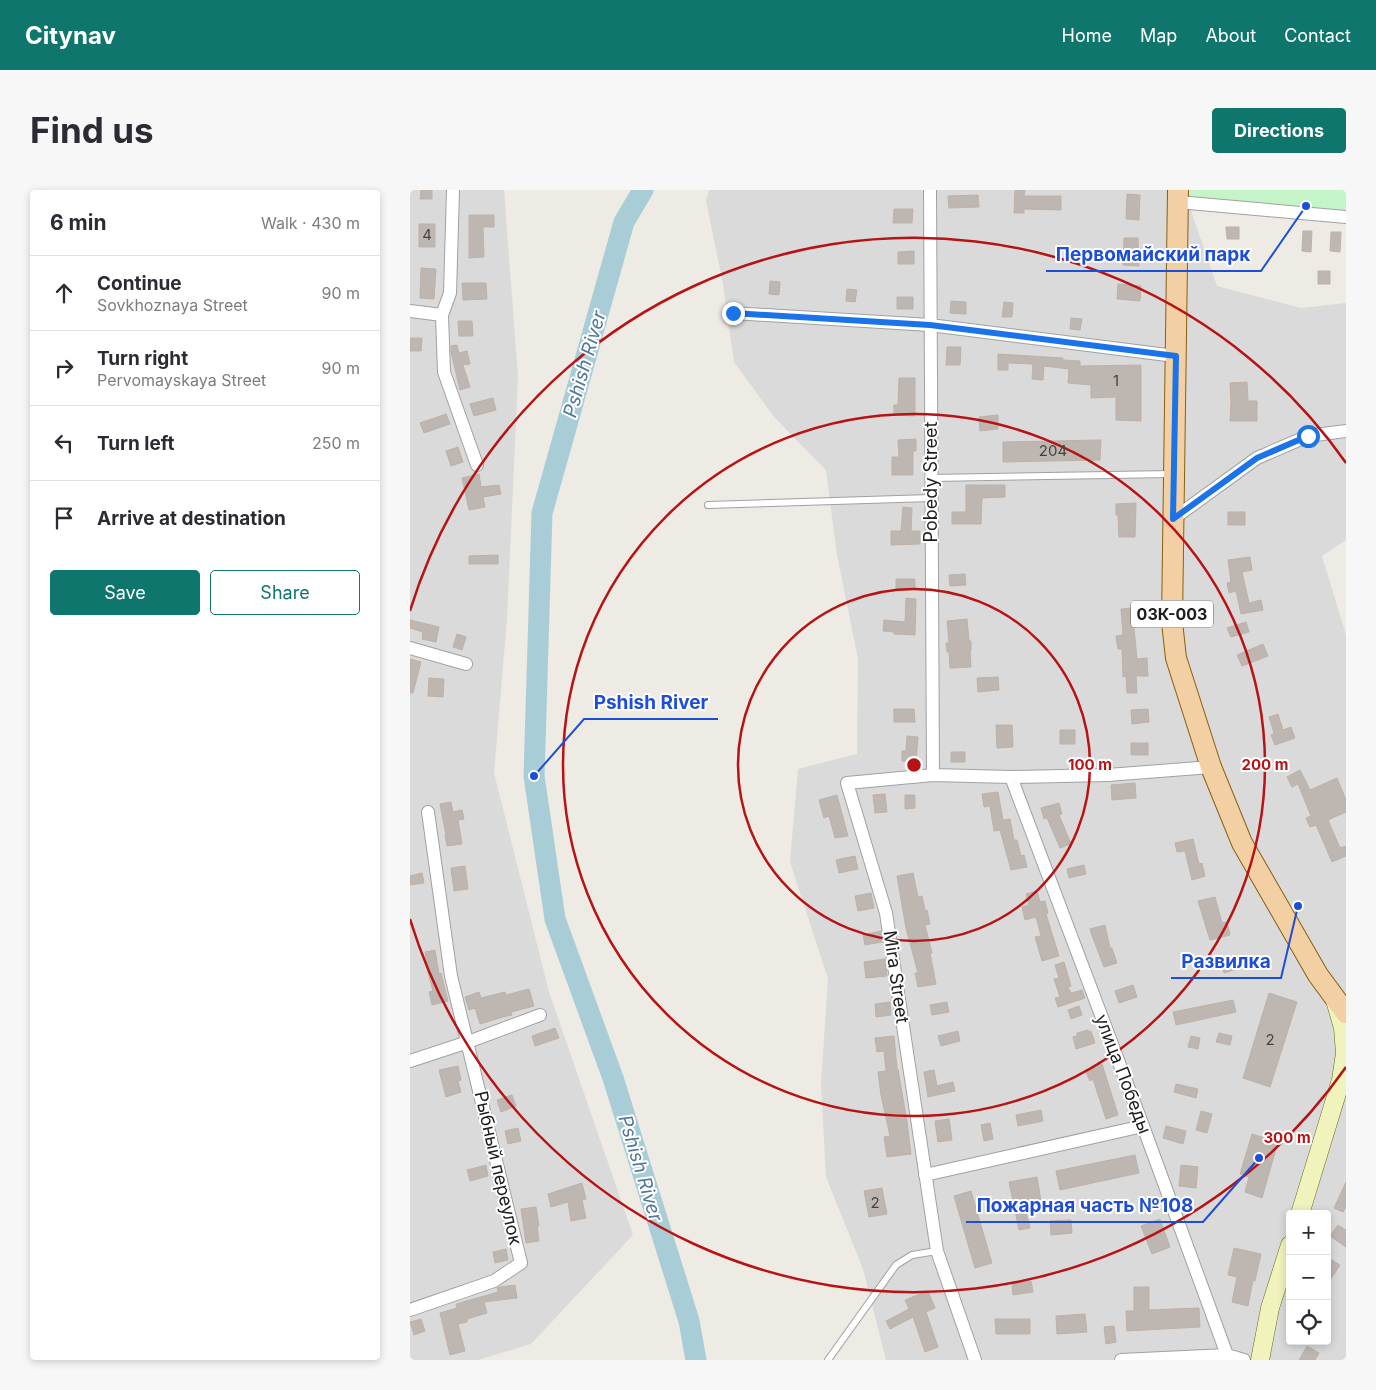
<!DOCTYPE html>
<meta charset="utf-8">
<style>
body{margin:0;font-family:Inter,sans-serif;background:#f7f7f7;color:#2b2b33}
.controls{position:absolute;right:15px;bottom:15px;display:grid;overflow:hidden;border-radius:5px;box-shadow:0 2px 8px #0003}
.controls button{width:45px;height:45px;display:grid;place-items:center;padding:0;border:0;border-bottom:1px solid #e1e1e2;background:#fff;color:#2b2b33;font:25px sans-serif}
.stop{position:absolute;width:15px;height:15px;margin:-11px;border:4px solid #1a73e8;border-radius:50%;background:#fff}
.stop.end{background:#1a73e8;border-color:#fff;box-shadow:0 1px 5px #0008}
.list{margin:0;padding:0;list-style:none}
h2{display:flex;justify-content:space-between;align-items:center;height:65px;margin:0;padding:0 20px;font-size:21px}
h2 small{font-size:16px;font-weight:400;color:#7c7c81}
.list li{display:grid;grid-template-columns:32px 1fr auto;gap:15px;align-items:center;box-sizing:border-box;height:75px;padding:0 20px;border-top:1px solid #e1e1e2}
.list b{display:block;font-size:19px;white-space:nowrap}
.list p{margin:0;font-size:16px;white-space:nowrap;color:#7c7c81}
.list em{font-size:16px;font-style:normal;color:#7c7c81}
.actions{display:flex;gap:10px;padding:15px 20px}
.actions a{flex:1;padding:11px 0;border:1px solid #0f766e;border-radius:5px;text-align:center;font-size:18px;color:#0f766e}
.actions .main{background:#0f766e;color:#fff}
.icon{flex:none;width:28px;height:28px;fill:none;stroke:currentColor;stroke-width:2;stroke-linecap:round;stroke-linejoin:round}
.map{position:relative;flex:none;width:936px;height:1170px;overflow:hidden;border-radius:5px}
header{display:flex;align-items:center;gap:30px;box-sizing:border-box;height:70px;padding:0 25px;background:#0f766e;color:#fff}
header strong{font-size:24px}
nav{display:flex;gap:28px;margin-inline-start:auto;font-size:18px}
.intro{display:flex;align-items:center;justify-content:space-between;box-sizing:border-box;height:120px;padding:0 30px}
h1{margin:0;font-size:35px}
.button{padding:12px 22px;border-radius:5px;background:#0f766e;color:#fff;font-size:18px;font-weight:700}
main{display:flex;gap:30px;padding:0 30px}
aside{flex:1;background:#fff;border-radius:5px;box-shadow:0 2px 8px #0003}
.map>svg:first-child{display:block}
.residential{fill:#dbdada;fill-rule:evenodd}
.park{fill:#c5f4c8}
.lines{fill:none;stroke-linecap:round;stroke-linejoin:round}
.river{stroke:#a9cdd7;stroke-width:21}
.building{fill:#beb6b1;stroke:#beb1a8}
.lane-casing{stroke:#a1a1a1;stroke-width:8}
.street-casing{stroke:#a1a1a1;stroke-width:14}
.secondary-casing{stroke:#616a0f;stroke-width:19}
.primary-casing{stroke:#895f0e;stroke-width:22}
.lane{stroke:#fff;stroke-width:6}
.street{stroke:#fff;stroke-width:12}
.secondary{stroke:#f1f3bd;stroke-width:18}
.primary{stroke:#f3d0a4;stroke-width:20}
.route{stroke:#1a73e8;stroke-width:6}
.ring{fill:none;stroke:#b81314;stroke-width:2.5}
.labels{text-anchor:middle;stroke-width:4;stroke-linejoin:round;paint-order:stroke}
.number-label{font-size:15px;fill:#454342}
.shield{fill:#fff;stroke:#616161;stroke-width:1}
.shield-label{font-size:16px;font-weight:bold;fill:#1d1d1d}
.street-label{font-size:18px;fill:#1d1d1d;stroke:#fff}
.water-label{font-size:19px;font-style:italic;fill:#50779d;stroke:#fff}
.centre{fill:#b81314;stroke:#fff;stroke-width:2.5}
.ring-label{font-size:15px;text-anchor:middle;font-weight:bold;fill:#b81314;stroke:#fff;stroke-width:4;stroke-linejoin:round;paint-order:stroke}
.leader{fill:none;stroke:#1d4ed8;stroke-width:2}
.callout-dot{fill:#1d4ed8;stroke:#fff;stroke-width:2}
.callout-label{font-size:19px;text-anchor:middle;font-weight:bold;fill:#1d4ed8;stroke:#fff;stroke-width:4;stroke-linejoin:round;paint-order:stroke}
</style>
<header>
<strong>Citynav</strong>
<nav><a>Home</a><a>Map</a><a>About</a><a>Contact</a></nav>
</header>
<div class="intro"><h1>Find us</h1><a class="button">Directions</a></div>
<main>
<aside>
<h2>6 min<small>Walk · 430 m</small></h2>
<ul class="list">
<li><svg class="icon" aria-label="ahead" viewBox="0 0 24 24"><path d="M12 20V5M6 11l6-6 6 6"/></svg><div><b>Continue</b><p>Sovkhoznaya Street</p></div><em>90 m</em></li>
<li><svg class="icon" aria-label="right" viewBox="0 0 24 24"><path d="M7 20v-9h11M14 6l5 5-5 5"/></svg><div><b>Turn right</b><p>Pervomayskaya Street</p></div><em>90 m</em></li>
<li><svg class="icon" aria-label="left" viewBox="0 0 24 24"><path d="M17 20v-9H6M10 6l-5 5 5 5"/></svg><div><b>Turn left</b></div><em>250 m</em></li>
<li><svg class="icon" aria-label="arrive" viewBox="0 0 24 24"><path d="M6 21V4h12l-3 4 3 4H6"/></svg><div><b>Arrive at destination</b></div></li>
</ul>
<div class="actions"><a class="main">Save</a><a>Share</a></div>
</aside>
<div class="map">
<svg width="936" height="1170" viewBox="0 0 936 1170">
<rect width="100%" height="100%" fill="#eeeae4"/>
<path class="residential" d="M0 0H94L108 187 97 429 84 583 139 802 223 1045 121 1154 68 1170H0Z
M299 0H776L777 9 807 96 891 118 936 113V350L912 366 936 445V1170H476L453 1079 416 987 411 893 418 789 380 672 388 579 447 564 448 469 427 365 416 280 365 228 324 172 313 94 296 11ZM880 1024H917V1151H880Z"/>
<path class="park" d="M777 0H936V24L777 9Z"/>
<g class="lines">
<path class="river" d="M233 0 214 32 132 323 124 586 145 729 203 888 279 1131 286 1170"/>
</g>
<path class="building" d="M11 0H22V9H10Z
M605 0H615L614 6H651V20L614 19V23H604Z
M717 4 730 5 729 30 716 29Z
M568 5 569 17 539 18 538 6Z
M484 19H503L502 33H483Z
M59 25H84V37H73L74 67 59 68Z
M9 34H25V57H9Z
M816 37H829V49H817Z
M893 41H902L901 62 892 61Z
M921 42H931L930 62 920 61Z
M714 48H728L729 76 713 75Z
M504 61V74H488V62Z
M11 78 26 79 24 109 10 108Z
M908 81H920V94H908Z
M360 91 370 92 369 105 359 104Z
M52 93H76L77 109 53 110Z
M708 94 731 96 730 111 707 109Z
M437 99 447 100 445 112 436 111Z
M487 107H503V119H487Z
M541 111 556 112V124L540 123Z
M594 112 603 113 602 127H592Z
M661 128 672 129 670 140 660 139Z
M48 131H62L63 146H49Z
M0 148H12L11 161H0Z
M47 155 49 163 57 161 60 174 53 175 60 197 50 200 41 162V156Z
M537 157H551L550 175H536Z
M588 164 653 168V170L670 171V176L731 175V231L706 230V207L681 208V195L658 193 659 179 634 176 633 190 622 189 623 174 598 173V180H588Z
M489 188H505V226L484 225V215H488Z
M837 192 838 211H847V231H820L821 211 820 193Z
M83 208 86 220 64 226 60 214Z
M36 224 40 234 14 243 10 233Z
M588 225V239L570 241 569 227Z
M506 249V261H503V285H482V267H489L488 250Z
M691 250 690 270 593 272V252Z
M48 257 53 272 41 276 36 261Z
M69 284 71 297 89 295 91 304 73 307 75 317 59 320 52 288Z
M556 295H595V307L572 308 571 334H542V322H556Z
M726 313 725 347H709L708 325H706V314Z
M493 317 502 318 501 341H510V354L481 355V341H491Z
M818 322H835V335H818Z
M88 365V374H59V366Z
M840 367 842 380 832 382 839 413 851 410 853 420 831 424 826 401 819 403 817 393 821 392 818 370Z
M555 384 556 395 540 396 539 385Z
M486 389H505V399H486Z
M496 408 506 409 505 445 484 444V442L473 441 474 430 495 432Z
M722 418 727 469 737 468 738 486H726L727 503H717L716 486 713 487 712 459H708L706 446 713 445 711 419Z
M557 429 559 451H561V461H560L561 477 540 478 539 462H537L536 453H539L537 431Z
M0 430 29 437 26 452 12 449 13 442 0 438Z
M836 432 839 442 821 447 817 438Z
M47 444 56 447 52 460 43 457Z
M853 454 858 466 832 476 827 465Z
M0 469 11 472 3 503H0Z
M588 487 589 500 568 502 567 488Z
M19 488 34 489 33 507 18 506Z
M484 519H504L505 532H484Z
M738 519 739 532 722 534 721 520Z
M868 524 873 540 881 537 885 548 865 555 861 545 864 543 859 527Z
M586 535H602L603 557 587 558Z
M650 540H665V554H650Z
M497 546 508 547 506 572 492 571V561H496Z
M721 553H738V565H721Z
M541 562H555V572H541Z
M890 580 900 600 927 588 936 610V622L918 630 930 658 936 656V666L922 672 906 635 900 637 896 628 901 626 888 594 882 597 877 587Z
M725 593 726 608 702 610 701 595Z
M588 602 593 630 600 629 604 650H607L611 666 614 665 617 677 601 680 590 640 584 641 580 616 574 617 572 604Z
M475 604 477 622 465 623 463 605Z
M427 605 438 646 425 648 419 626 414 628 409 610Z
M495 605H505V618L495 619Z
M41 612 43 622 52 620 54 629 48 630 52 654 37 656 35 645H36L30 614Z
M649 613 652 624 649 625 661 654 650 658 637 628 634 629 631 618Z
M783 649 789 674 792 673 795 686 782 690 775 661 767 662 765 653Z
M445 666 448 679 429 683 426 670Z
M674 675 676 684 659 688 657 679Z
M55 676 58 699 44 701 41 678Z
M12 683 14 693 0 695V686Z
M503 683 508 707 512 706 515 720H517L520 734 515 735 522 763H520L526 794 508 797 505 783H508L496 738 487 686Z
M627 701 630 712 635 711 638 723 636 724 649 766 632 771 625 747 631 746 626 727 615 730 612 717 619 715 616 704Z
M461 703 464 718 448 721 445 706Z
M805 707 812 733 817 732 820 745 800 750 788 711Z
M695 735 700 758H702L707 773 694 777 683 748 680 739Z
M471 741 472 752 455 755 453 745Z
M25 760 29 784 31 783 38 811 22 815 19 802 23 801 18 782 15 762Z
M826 767 830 778 814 783 811 771Z
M475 769 477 786 456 788 454 772Z
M654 772 661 796 658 797 661 803 672 800 675 808 648 817 645 808 650 807 644 789 649 788 645 775Z
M723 795 727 807 709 813 705 801Z
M119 799 124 816 101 822 102 825 93 827 70 834 65 818 59 820 55 807 69 802 71 808 95 802 96 805Z
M859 803 887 812 860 897 833 888Z
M823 810 826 822 766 835 763 822Z
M480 812 481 825 466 827 465 814Z
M537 812 539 822 522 825 520 815Z
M669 816 672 825 661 829 658 820Z
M145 838 149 848 125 856 122 846Z
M678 840 679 842 681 841 685 853 666 859 663 847 667 846V843Z
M548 841 550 851 531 856 528 846Z
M809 843 822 846 820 855 806 852Z
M484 846 487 879H488L497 932 501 964 477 967 474 947 480 946 471 905 468 882 476 881 474 861 467 862 465 848Z
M781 846 790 848 788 859 778 857Z
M692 874 708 925 696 929 683 889 680 891 675 880Z
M48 876 51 890 48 891 51 902 36 907 29 880Z
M524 880 527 896 543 892 545 901 518 907 514 882Z
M766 894 788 899 786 908 764 902Z
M102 905 106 916 91 922 87 910Z
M631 920 633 931 608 936 606 925Z
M791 921 802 924 797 943 786 940Z
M539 929 542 950 528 952 525 931Z
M580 933 583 949 574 951 571 935Z
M756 936 776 941 773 954 753 948Z
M108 938 111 951 98 954 95 941Z
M842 944 868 952 852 1008 835 1002 839 987 830 984Z
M725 965 729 983 650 1000 646 981Z
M76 975 78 986 60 991 57 980Z
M771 975 788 977 786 998 769 996Z
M627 987 631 1011 614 1014 620 1038 609 1040 599 992Z
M936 992V1017L933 1022 924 1018Z
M172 993 176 1009 172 1010 176 1028 161 1031 158 1012 141 1017 138 1004Z
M472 998 477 1024 459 1027 454 1001Z
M561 1001 582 1073 565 1078 544 1006Z
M126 1017 129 1036H127L129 1051 116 1053 111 1019Z
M750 1029 760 1057 742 1064 731 1036Z
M661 1030 662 1043 641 1045 640 1031Z
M928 1035 936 1040V1057L920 1046Z
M824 1058 851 1064 845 1091 843 1090 838 1116 822 1112 827 1087 818 1085Z
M96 1059 98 1070 85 1073 83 1062Z
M917 1067 930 1075 917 1095Z
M621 1091 623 1102 603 1105 602 1094Z
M105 1095 107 1108 74 1112 77 1123 57 1129V1132L48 1134 55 1161 40 1165 30 1123 47 1118 46 1114 88 1102 87 1098 90 1097Z
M724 1097H739V1120L789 1118 790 1137 717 1141 716 1121H724Z
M518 1101 525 1118 516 1122 528 1157 515 1162 503 1127 480 1139 476 1131 499 1119 495 1110Z
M675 1124 677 1142 647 1144 646 1126Z
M11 1129 15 1141 4 1145 0 1132Z
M585 1129H620V1144H586Z
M704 1136 706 1152 696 1154 694 1137Z
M897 1156 909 1163 905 1170H889Z"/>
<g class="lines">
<g class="lane-casing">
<path id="lane" d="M521 288 762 284
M298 315 521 308
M418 1170 486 1075 502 1065 527 1061"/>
</g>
<g class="street-casing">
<path id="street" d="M43 0 40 103 32 125 34 182 67 275
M520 0 523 585
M768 12 936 27
M0 121 32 125
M323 123 520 135 765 166
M763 329 847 268 898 246 936 241
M0 458 56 474
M601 587 733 936 817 1165 834 1170
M0 871 58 852 130 825
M515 985 733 936
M0 1120 84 1091 111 1073 41 786 18 622
M565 1170 527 1061 476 723 437 593 523 585 601 587 698 585 801 577
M711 1170 817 1165"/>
</g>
<g class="secondary-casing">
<path id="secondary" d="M890 1024 931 890 935 863 933 838 925 810
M850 1170 860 1118 880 1055"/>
</g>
<g class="primary-casing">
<path id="primary" d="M768 0 762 432 766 468 801 577 832 653 908 785 936 823"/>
</g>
<use href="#lane" class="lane"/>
<use href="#street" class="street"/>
<use href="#secondary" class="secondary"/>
<use href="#primary" class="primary"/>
</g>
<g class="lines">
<path class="route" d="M323 123 520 135 766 166 763 329 847 268 898 246"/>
</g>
<g class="ring">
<circle cx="504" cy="575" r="176"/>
<circle cx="504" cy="575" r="351"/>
<path d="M936 877A527 527 0 0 1 0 729M0 421A527 527 0 0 1 936 273"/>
</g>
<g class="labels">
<g class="number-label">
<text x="17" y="50">4</text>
<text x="706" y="196">1</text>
<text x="643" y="266">204</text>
<text x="860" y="855">2</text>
<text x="465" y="1018">2</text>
</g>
<rect class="shield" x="721" y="410.5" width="82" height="27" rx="4"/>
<g class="shield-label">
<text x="762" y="430">03К-003</text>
</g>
<g class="street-label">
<text transform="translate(521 292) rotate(-90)" y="6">Pobedy Street</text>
<text transform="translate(486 787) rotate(82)" y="6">Mira Street</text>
<text transform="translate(713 884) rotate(69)" y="6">улица Победы</text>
<text transform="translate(88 978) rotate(77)" y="6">Рыбный переулок</text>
</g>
<g class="water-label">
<text transform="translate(174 174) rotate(-74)" y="7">Pshish River</text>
<text transform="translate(231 978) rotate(73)" y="7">Pshish River</text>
</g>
</g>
<circle cx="504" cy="575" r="8" class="centre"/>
<g class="ring-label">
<text x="680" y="580">100 m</text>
<text x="855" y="580">200 m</text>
<text x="877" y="953">300 m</text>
</g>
<path class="leader" d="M896 16L851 81H636M124 586L174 529H308M888 716L871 788H761M849 968L793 1032H556"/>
<g class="callout-dot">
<circle cx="896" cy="16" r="5"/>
<circle cx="124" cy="586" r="5"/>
<circle cx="888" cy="716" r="5"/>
<circle cx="849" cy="968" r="5"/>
</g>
<g class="callout-label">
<text x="743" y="71">Первомайский парк</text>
<text x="241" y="519">Pshish River</text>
<text x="816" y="778">Развилка</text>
<text x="675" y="1022">Пожарная часть №108</text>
</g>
</svg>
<div class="controls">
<button>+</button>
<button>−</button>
<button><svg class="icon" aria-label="locate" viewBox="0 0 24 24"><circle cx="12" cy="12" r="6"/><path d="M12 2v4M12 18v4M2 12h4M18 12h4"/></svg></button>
</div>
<div class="stop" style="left:898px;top:246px"></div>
<div class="stop end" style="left:323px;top:123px"></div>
</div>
</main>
